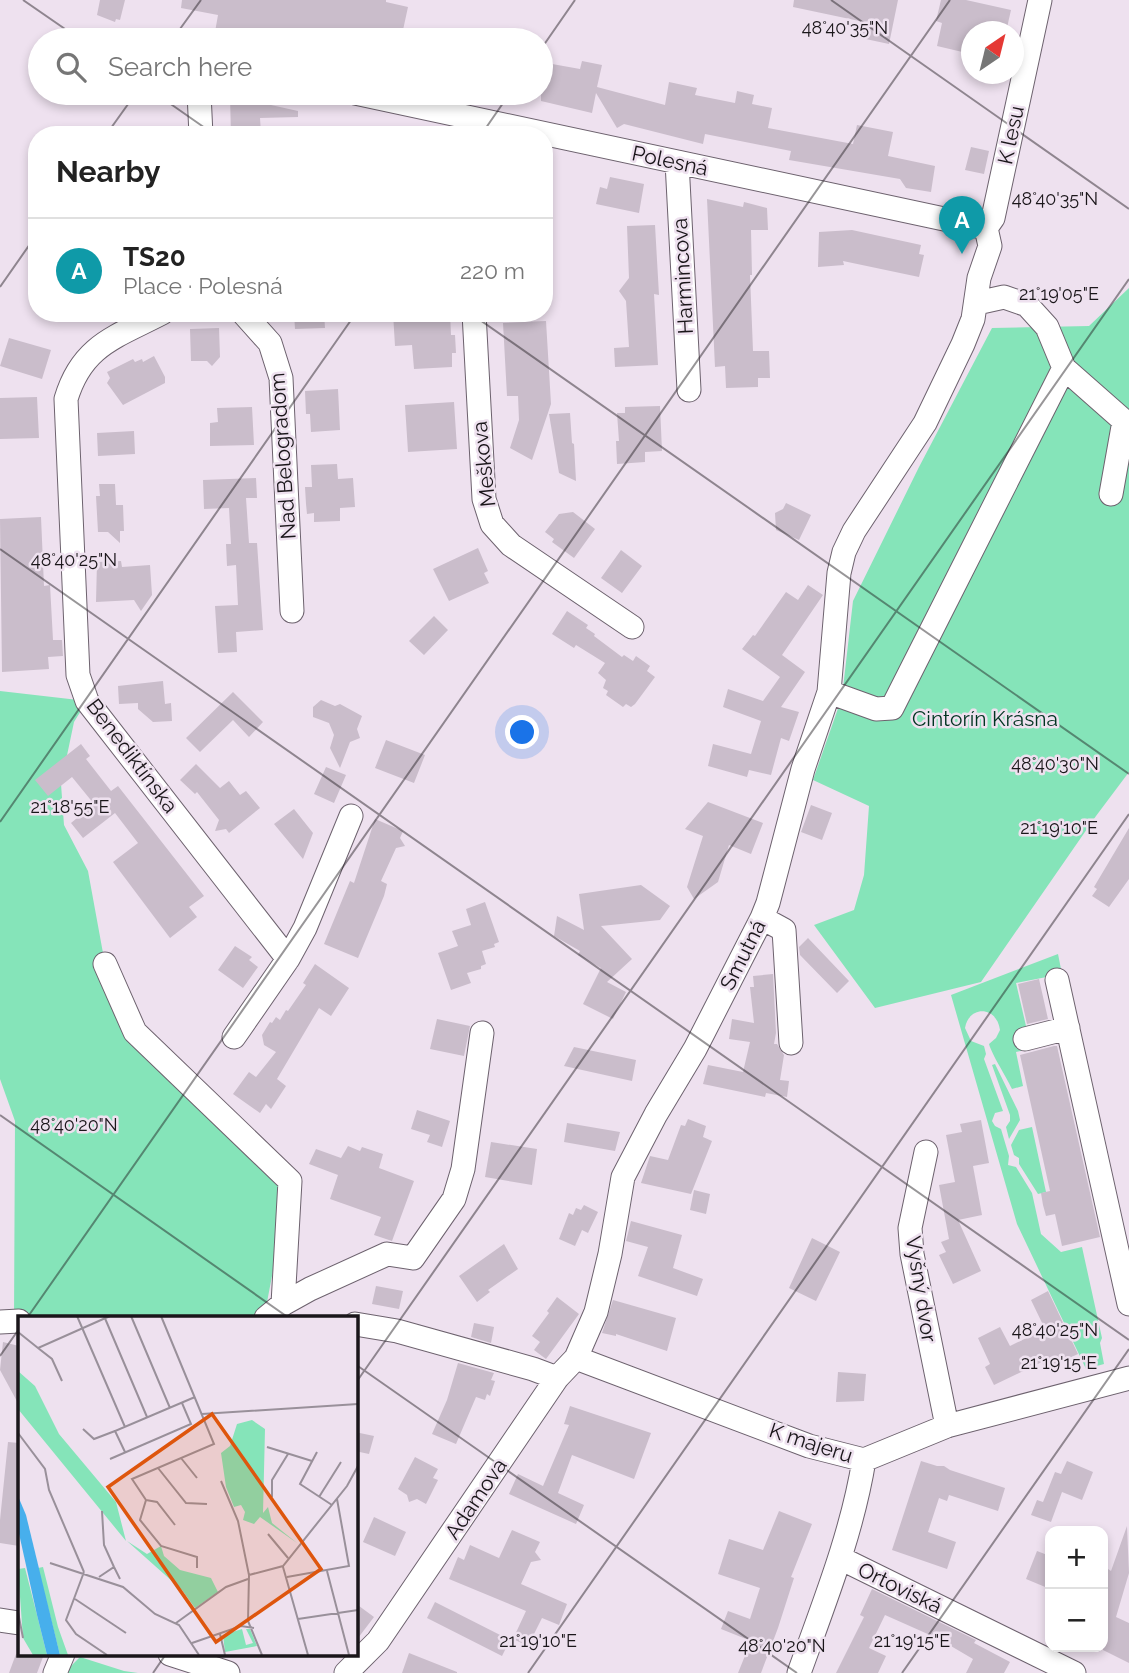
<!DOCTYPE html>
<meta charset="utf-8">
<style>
body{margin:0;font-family:Raleway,sans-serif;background:#f6f6f6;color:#222}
.controls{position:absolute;right:21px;bottom:21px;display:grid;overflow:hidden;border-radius:14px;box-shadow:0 4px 10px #0003}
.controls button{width:63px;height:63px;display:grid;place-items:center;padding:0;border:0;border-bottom:2px solid #e0e0e0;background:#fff;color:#222;font:35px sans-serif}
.compass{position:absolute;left:961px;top:21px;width:63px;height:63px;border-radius:50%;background:#fff;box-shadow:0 4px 10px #0003;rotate:35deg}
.you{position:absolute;left:523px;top:733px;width:24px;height:24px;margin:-18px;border:5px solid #fff;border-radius:50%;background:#1a73e8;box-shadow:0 0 0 10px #1a73e833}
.badge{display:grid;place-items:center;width:46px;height:46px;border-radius:50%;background:#0b8043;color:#fff;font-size:23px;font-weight:700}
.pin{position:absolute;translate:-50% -58px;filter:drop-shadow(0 2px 4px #0008)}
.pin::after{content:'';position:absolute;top:37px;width:24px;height:21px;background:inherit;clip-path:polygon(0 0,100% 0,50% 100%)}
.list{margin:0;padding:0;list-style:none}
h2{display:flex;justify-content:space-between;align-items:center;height:91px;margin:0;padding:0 28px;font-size:30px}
h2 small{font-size:23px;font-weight:400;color:#767676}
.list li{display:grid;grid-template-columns:46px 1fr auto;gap:21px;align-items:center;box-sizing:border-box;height:105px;padding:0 28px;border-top:2px solid #e0e0e0}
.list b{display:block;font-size:26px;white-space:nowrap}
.list p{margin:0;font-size:23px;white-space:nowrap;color:#767676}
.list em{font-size:23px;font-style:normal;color:#767676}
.icon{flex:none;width:38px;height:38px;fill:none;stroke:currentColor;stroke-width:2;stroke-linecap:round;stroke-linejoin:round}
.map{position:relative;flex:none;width:1129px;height:1673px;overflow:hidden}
.search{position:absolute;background:#fff;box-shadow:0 4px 10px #0003;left:28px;top:28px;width:525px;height:77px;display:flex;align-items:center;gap:18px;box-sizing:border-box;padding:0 24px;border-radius:38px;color:#767676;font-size:26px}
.panel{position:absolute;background:#fff;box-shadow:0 4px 10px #0003;left:28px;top:126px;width:525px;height:196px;border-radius:28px}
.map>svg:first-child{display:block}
.green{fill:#85e4b9}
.building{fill:#cabdcb}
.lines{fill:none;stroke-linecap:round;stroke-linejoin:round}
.minor-casing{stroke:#6d626e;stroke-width:25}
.minor{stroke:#fff;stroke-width:23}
.ticks{fill:none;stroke:#1a161a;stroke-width:2;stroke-opacity:0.45}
.labels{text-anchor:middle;stroke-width:5;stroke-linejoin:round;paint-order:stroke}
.street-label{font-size:21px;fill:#1a161a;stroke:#eee1ef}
.park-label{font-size:21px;fill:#003421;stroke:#eee1ef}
.inset-road{fill:none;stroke:#99909a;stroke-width:2}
.view{fill:#de560d;fill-opacity:0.15;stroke:#de560d;stroke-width:3.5}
.inset-edge{fill:none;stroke:#1a161a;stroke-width:3.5}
.ticks-label{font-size:18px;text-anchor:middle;fill:#1a161a;stroke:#eee1ef;stroke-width:5;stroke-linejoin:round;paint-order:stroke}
</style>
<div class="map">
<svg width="1129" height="1673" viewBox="0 0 1129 1673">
<rect width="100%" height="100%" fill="#eee1ef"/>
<path class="green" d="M1129 288V772L1096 816 981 982 875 1008 814 925 854 910 864 875 869 806 813 780 842 697 853 601 919 467 992 328 1089 326Z
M0 691 87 701 74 722 61 784 64 825 88 871 105 964 135 1032 290 1181 264 1318H19L14 1321 15 1121 0 1079Z
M1058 954 1062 974 1016 983 1026 1026 1048 1022V1045L1016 1052 1023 1086 1012 1089C1006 1076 992 1055 989 1044L996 1038 1000 1030C997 1006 969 1005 965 1028L971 1041 984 1046 986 1054 984 1059 1003 1111 995 1113 992 1121 995 1126 1001 1129 1009 1156 1008 1165 1016 1167 1032 1193 1041 1234 1061 1252 1082 1247 1102 1338 1100 1343 1104 1364 1086 1369 1017 1224 951 995Z
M995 1064 1018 1111 1020 1120 1009 1139 1006 1127 1010 1121V1115L992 1065Z
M1032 1127 1046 1192 1038 1194 1019 1164V1158L1014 1155 1011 1145 1019 1130Z
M80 1657 124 1671 138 1673H64Z"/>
<path class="building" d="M100 0H125L120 20 116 19 115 22 97 15Z
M182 0H386V2L408 7 403 30 393 28 390 40H258L215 32 218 15 181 8Z
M794 0H898L889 44 861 38 864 22 793 7Z
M941 0H966L1011 10 1006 32H971V54L937 46 942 23 936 21Z
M582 61 602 65 597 87 665 105 669 82 697 88 695 95 735 103 737 91 754 95 752 104 772 108 768 128 853 144 857 125 893 132 888 156 935 166 931 192 906 188 900 179 789 160 791 151 705 134 703 144 624 124 617 128 596 93 592 113 541 101V62L580 69Z
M230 96 298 111V117L260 118 261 134 231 135Z
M971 147 989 151 984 174 965 170Z
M610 177 644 184 639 213 596 204 600 187 607 189Z
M707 199 743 207 744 202 767 208 768 230H751L752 275H750L753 351H769L770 378H758V387L726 388 725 366 715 367Z
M655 225 659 295 654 294 658 365 615 367 614 348 629 347 626 301 619 291 629 278 627 226Z
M852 230 921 245 919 254 924 255 919 277 843 261 844 265 818 267 819 232Z
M294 313H324L325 328 295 329Z
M393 313H450L451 335H455L456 353H452V367L414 369 412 345 395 346Z
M546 321 551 404 532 460 510 448 519 420 518 396H507L503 323Z
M219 328 220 357 212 366 207 361H191L190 329Z
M9 338 51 350 42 379 0 366Z
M154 356 165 377V383L123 405 107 383 110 378 107 372 133 359 135 362 142 359 143 362Z
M338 389 340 430 311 432 310 414H306L305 391Z
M37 397 39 438 0 439V398Z
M454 402 457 449 408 452 405 405Z
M660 406 662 451 645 452V462L617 464 616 441H619L617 413H625V407Z
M252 407 254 445 210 446V423L218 422 217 408Z
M570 413 572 443 574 444 576 481 559 473 549 414Z
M134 431 135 454 98 456 97 433Z
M337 464 338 479 353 478 355 507 340 508V521L314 522V513L307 514 306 504 305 487H312L311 465Z
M256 478 257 498H246L249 543H257L263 630 236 632 237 652 218 653 215 606 238 605 236 565 227 566 226 544H231L229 508 204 509 203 480Z
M99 484H115L116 505H123L124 531H120V543L108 532H98L96 496H100Z
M786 503 811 515 799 540 776 530 775 513 783 509Z
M573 512 595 529 574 558 552 542 554 539 545 532 559 514Z
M41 517 44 586 50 585 53 640H62L63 656 48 657 49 669 2 672 0 519Z
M478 548 488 571 484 573 489 583 449 601 433 569Z
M621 550 642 566 622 593 601 578Z
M121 561 122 567 150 565 152 595 141 611 134 600 96 602 97 562Z
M808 585 823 595 782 655 805 672 781 707 799 712 789 741 781 738 771 775 749 770 747 777 708 766 713 744 751 754 761 721 723 707 728 689 763 701 780 677 742 649 753 635 755 636 786 592 798 600Z
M567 611 588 625 586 628 595 634 594 636 622 657 624 655 633 661 636 656 650 666 647 671 655 677 635 704 631 707 626 704 623 707 606 695 608 691 603 688 606 680 598 673 605 663 576 645 574 648 552 634Z
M434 616 448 630 424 655 409 641Z
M163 681 165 704 171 703 172 721 153 722 138 709V703L119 704 118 686Z
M233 692 263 722 249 737 233 720 200 752 186 738Z
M321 700 335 706 340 704 362 716 357 729 360 738 350 742 340 768 330 748 334 735 329 723 313 717V707Z
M386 740 425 755 414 783 375 768Z
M81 744 90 756 86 759 111 791 118 786 204 896 189 907 197 917 170 938 113 862 138 843 115 813 83 838 71 823 94 804 72 777 48 796 35 780Z
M196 764 220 788 229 781 240 795 246 791 260 808 229 833 226 829 215 831 219 820 197 792 195 794 180 780Z
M326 767 346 775 334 803 314 794Z
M708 802 763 823 751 854 729 845 718 882 694 899 687 887 703 836 685 829Z
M811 805 832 813 822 840 801 832Z
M294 809 313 833 303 859 274 824Z
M375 819 403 831 400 838 405 846 396 848 381 881 387 884 384 896 358 958 324 944 350 881 354 883Z
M1129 828V879L1109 907 1092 896 1097 889 1094 887Z
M641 885 670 906 660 920 601 926 632 959 607 982 626 992 613 1019 583 1004 601 968 578 955 580 951 554 936 557 916 584 930 579 894Z
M485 902 499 942 494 944 495 947 482 951 486 964 481 966V969L467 973 471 983 451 990 438 953 458 946 452 931 471 925 466 909Z
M808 938 849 981 837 993 800 955 799 947Z
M235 946 252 957 249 960 258 967 243 988 218 970Z
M315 964 349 988 331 1016 319 1008 277 1079 286 1086 271 1109 266 1104 260 1113 233 1094 249 1072 256 1077 276 1052 264 1045 262 1035 270 1022 272 1023 276 1017 280 1020 286 1010 288 1011 306 985 303 983Z
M773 974 776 1033 774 1044H777L784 1055 780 1080 789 1081 787 1097 766 1093 765 1097 703 1084 708 1065 743 1072 750 1042 729 1039 732 1019 754 1023 750 987H754L753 976Z
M1039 979 1048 1019 1027 1024 1018 984Z
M437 1019 470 1026 464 1056 430 1049Z
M1054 1046H1057L1100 1237 1062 1246 1055 1214 1046 1216 1043 1205 1041 1193 1050 1191 1020 1055Z
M574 1047 636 1060 632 1081 564 1066Z
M417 1110 450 1121 442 1147 427 1142 430 1135 411 1129Z
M688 1119 706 1126 703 1137 712 1141 691 1194 641 1183 650 1156 668 1160 681 1125 685 1126Z
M981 1120 989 1163 973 1166 982 1215 958 1220 981 1271 953 1284 939 1255 946 1252 941 1242 949 1239 939 1185 955 1182 946 1135 962 1132 960 1124Z
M567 1123 620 1132 615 1151 564 1142Z
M491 1142 537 1149 532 1185 485 1177Z
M348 1146 360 1151 362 1147 383 1154 379 1168 414 1181 392 1241 374 1235 381 1217 330 1199 338 1175 309 1164 316 1149 341 1158Z
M694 1190 710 1194 706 1214 690 1210Z
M584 1205 598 1212 588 1233 582 1230 575 1246 559 1239 569 1213 573 1215 576 1208 581 1210Z
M631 1221 682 1235 673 1268 703 1279 697 1296 638 1276 648 1247 626 1241Z
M812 1238 840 1252 816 1301 789 1288Z
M504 1244 518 1269 488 1290 490 1292 477 1302 459 1276Z
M376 1286 403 1291 399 1309 372 1304Z
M1048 1291 1078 1354 1045 1369 1042 1362 994 1385 985 1367 990 1364 978 1338 1000 1327 1010 1346 1045 1329 1031 1300Z
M557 1297 579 1314 546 1359 534 1350 540 1342 532 1336 549 1313 547 1311Z
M613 1300 676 1318 667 1351 616 1334V1336L602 1333Z
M474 1323 494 1327 491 1343 471 1337Z
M3 1342 19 1346V1405L0 1370Z
M458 1363 494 1373 491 1380 495 1381 490 1396 487 1394 485 1400 476 1397 456 1444 432 1434 447 1400Z
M838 1372 866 1374 864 1401 836 1402Z
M570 1406 651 1433 634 1479 572 1455 558 1493 584 1505 576 1524 509 1494 518 1474 543 1486 569 1425 564 1424Z
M355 1432 374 1436 369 1454 355 1451Z
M8 1442 19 1443V1546L0 1543V1520Z
M415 1457 438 1469 433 1478 438 1480 426 1504 417 1499 409 1502 407 1495 398 1489Z
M921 1461 937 1466H944L950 1470 1005 1488 998 1511 949 1495 947 1501 939 1498 928 1532 956 1542 947 1569 892 1550Z
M1067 1461 1093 1472 1082 1500 1062 1492 1051 1522 1031 1515 1037 1500 1043 1502 1055 1472 1061 1474Z
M779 1511 812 1524 791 1577 794 1578 778 1628 761 1673H738L751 1641 721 1629 728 1611 750 1619 760 1588 718 1574 729 1539 763 1550Z
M374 1517 406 1532 395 1556 363 1542Z
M1127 1526 1129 1573 1116 1617 1129 1623V1663L1103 1650V1581L1108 1569 1111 1571Z
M512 1530 540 1542 535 1552 541 1560 531 1562 521 1584 567 1604 559 1625 542 1618 528 1646 513 1639 526 1611 449 1579 458 1557 464 1560 470 1545 499 1558Z
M1037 1551 1050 1556V1589L1026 1579Z
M872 1589 976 1640 974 1643 1010 1662 1004 1673H966L973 1659 939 1639 885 1615 869 1648 886 1656 878 1673H836L864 1617 860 1615Z
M435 1602 510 1640 502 1656 427 1618Z
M355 1603 374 1617 355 1642Z
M409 1653 457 1672V1673H402Z
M16 1654H33L43 1657 37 1673H9Z"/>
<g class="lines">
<g class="minor-casing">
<path id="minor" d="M199 93 201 135
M355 93 986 228
M677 162 689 390
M986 228 993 218 1040 0
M977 303 1004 297 1027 305 1047 327 1064 368 1124 421 1111 494
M162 313C116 337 82 345 66 399L78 675 87 701 288 959 234 1037
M243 313 270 343 281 378 292 611
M474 313 484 499 492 524 511 545 632 627
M829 692 876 709 892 708 1064 368
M762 918 784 930 791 1043
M288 959 305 928 351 816
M105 964 135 1032 290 1181 283 1304
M1057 980 1129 1304
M1025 1039 1068 1028
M926 1152 910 1228 912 1254 947 1426
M266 1318 283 1304 310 1289 387 1254 413 1258 454 1199 463 1169 482 1033
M0 1322 19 1321
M355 1324 397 1331 533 1369 557 1378
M576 1358 809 1446 864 1460 947 1426 1129 1378
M840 1558 1074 1673
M0 1620 19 1623
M170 1654 228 1673
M55 1673 63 1654
M346 1673 378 1641 557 1378 576 1358 596 1312 610 1254 623 1177 656 1114 695 1049 762 918 768 903 803 769 829 692 839 573 844 552 854 531 925 423 963 344 973 319 979 278 990 246 986 228
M799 1673C824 1603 852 1534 864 1460"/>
</g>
<use href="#minor" class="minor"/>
</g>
<path class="ticks" d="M23 0 81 40M831 0 1129 209M172 40 201 0M541 49 575 0M155 93 215 135M106 135 136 93M481 135 510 93M0 287 37 234M470 313 1129 774M0 549 1129 1340M0 822 356 313M0 1115 289 1318M27 1318 950 0M0 1356 19 1329M355 1364 797 1673M355 1384 1129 279M153 1673 166 1654M528 1673 1129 814M902 1673 1129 1349"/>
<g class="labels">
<g class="street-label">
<text transform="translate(1011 135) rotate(-78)" y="7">K lesu</text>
<text transform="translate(670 161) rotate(12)" y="7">Polesná</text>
<text transform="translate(683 276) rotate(-93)" y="7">Harmincova</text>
<text transform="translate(283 456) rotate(-94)" y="7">Nad Belogradom</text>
<text transform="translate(484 464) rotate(-96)" y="7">Meškova</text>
<text transform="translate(132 756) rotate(53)" y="7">Benediktínska</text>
<text transform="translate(743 955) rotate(-63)" y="7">Smutná</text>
<text transform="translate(921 1289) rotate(81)" y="7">Vyšný dvor</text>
<text transform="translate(811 1443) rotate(18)" y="7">K majeru</text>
<text transform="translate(476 1499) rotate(-56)" y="7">Adamova</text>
<text transform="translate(900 1588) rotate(26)" y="7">Ortoviská</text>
</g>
<g class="park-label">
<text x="985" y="726">Cintorín Krásna</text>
</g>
</g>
<g transform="translate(18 1316)">
<rect width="340" height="340" fill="#eee1ef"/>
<path d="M0 55 17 70 41 118 98 186 108 225 0 93ZM234 104 247 113 245 197 250 191 254 207 279 227 242 201 236 208 225 204 227 196 223 189 216 191 208 171 203 137 212 130 219 108ZM109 225 129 238 143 230 146 240 162 254 193 262 200 276 177 292 164 274ZM25 251 40 311 50 339H42L20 252ZM7 252 19 299 29 339H15L5 322 0 253ZM228 313H232L239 330 207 336 205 319 224 313 228 329 235 327Z" fill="#85e4b9"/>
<path d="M0 180 8 199 42 339H29L19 299 0 213Z" fill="#47afec"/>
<path class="inset-road" d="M59 0 107 111M86 0 129 101M113 0 152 92M0 16 20 32M44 65 34 43 20 32 92 0M184 98 340 88M65 113 76 123 97 115M0 117 27 153 31 174 66 256M249 131 294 145M107 136 97 115 177 81M299 136 282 168 314 189M163 142 179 162M92 143 173 108 164 87M140 152 168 187 189 188M203 165 220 205 231 259 230 305M254 181V164L270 138M301 181 323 146M128 184 114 163 196 128 143 0M128 184 122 204 143 230 179 241V252M128 184 139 186 157 209M84 195 86 229 96 251M250 218 270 242M32 247 105 271 137 298 161 309 181 339M265 251 290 339M309 255 331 339M66 256 48 304 58 318 89 339M231 259 265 250 329 170 340 150M81 261 96 251 102 263M269 261 331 250 319 183M57 283 108 317M0 296 5 322M280 303 340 294M230 305 244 339M158 307 208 271 230 263M202 318 207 339M174 327 223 310 236 312"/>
<path class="view" d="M194 98 303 253 198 326 90 171Z"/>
<rect width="340" height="340" class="inset-edge"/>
</g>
<g class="ticks-label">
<text x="845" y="34">48°40'35"N</text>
<text x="1055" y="205">48°40'35"N</text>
<text x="1059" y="300">21°19'05"E</text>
<text x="74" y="566">48°40'25"N</text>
<text x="1055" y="770">48°40'30"N</text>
<text x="70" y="813">21°18'55"E</text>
<text x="1059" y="834">21°19'10"E</text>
<text x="74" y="1131">48°40'20"N</text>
<text x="1055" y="1336">48°40'25"N</text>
<text x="1059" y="1369">21°19'15"E</text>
<text x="538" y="1647">21°19'10"E</text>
<text x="912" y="1647">21°19'15"E</text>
<text x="782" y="1652">48°40'20"N</text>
</g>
</svg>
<div class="controls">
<button>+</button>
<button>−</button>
</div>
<svg class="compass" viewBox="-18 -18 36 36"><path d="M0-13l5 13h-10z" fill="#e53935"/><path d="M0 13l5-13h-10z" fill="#767676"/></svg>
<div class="you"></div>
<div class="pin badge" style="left:962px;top:254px;background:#0f9aa8">A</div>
<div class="search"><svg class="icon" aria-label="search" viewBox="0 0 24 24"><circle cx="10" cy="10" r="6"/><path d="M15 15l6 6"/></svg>Search here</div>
<section class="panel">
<h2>Nearby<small></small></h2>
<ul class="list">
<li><span class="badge" style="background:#0f9aa8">A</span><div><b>TS20</b><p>Place · Polesná</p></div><em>220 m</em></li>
</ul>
</section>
</div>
